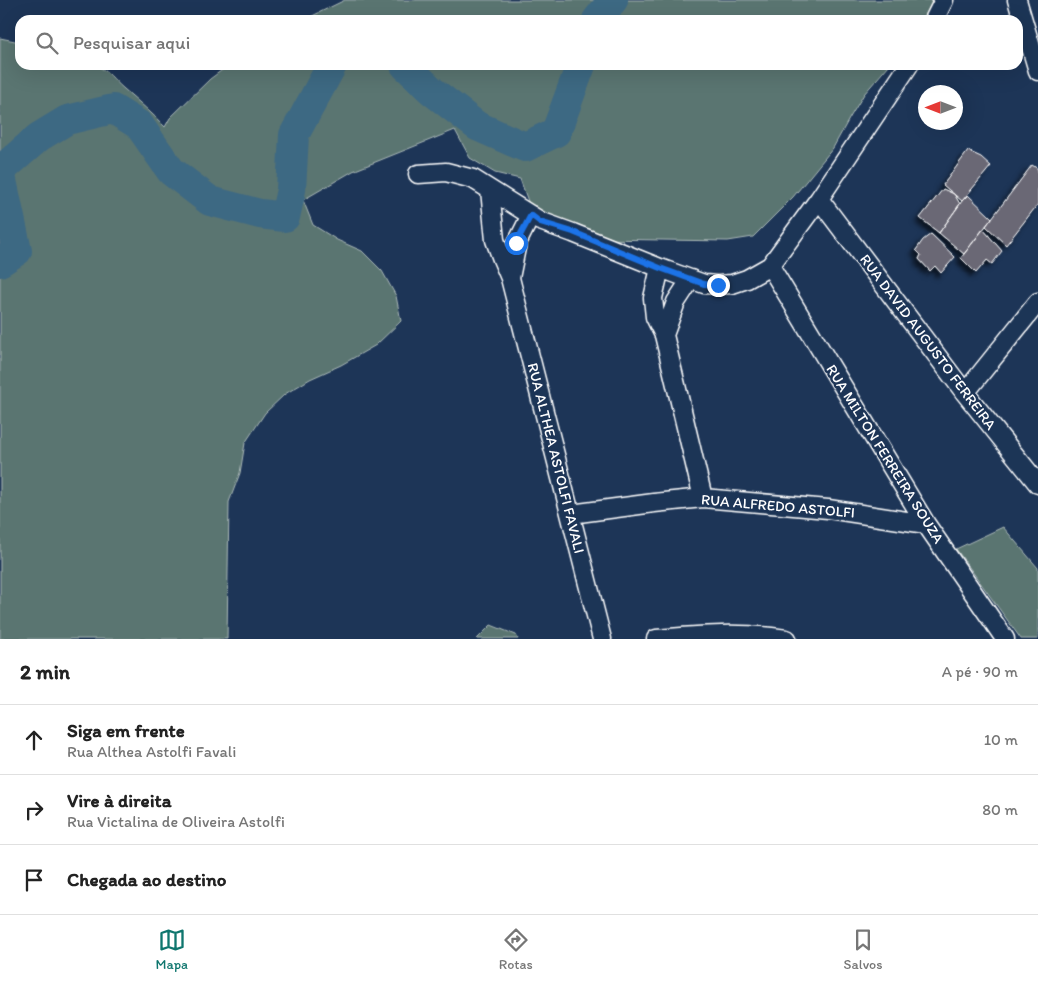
<!DOCTYPE html>
<html lang="pt">
<meta charset="utf-8">
<style>
body{margin:0;font-family:Itim,sans-serif;background:#f2f2f2;color:#222}
.compass{position:absolute;left:918px;top:85px;width:45px;height:45px;border-radius:50%;background:#fff;box-shadow:0 5px 20px #0002;rotate:270deg}
.stop{position:absolute;width:15px;height:15px;margin:-11px;border:4px solid #1a73e8;border-radius:50%;background:#fff}
.stop.end{background:#1a73e8;border-color:#fff;box-shadow:0 1px 5px #0008}
.list{margin:0;padding:0;list-style:none}
h2{display:flex;justify-content:space-between;align-items:center;height:65px;margin:0;padding:0 20px;font-size:21px}
h2 small{font-size:16px;font-weight:400;color:#767676}
.list li{display:grid;grid-template-columns:32px 1fr auto;gap:15px;align-items:center;box-sizing:border-box;height:70px;padding:0 20px;border-top:1px solid #e0e0e0}
.list b{display:block;font-size:19px;white-space:nowrap}
.list p{margin:0;font-size:16px;white-space:nowrap;color:#767676}
.list em{font-size:16px;font-style:normal;color:#767676}
.icon{flex:none;width:28px;height:28px;fill:none;stroke:currentColor;stroke-width:2;stroke-linecap:round;stroke-linejoin:round}
.map{position:relative;flex:none;width:1038px;height:639px;overflow:hidden}
.search{position:absolute;background:#fff;box-shadow:0 5px 20px #0002;left:15px;right:15px;top:15px;height:55px;display:flex;align-items:center;gap:12px;box-sizing:border-box;padding:0 18px;border-radius:15px;color:#767676;font-size:19px}
.sheet{height:275px;background:#fff}
nav{display:flex;justify-content:space-around;align-items:center;box-sizing:border-box;height:70px;border-top:1px solid #e0e0e0;background:#fff;font-size:14px;color:#767676}
nav a{display:grid;justify-items:center;gap:2px}
nav .on{color:#0f766e}
.map>svg:first-child{display:block}
.green{fill:#5a7471;stroke:#acbab8}
.lines{fill:none;stroke-linecap:round;stroke-linejoin:round}
.river{stroke:#3e6983;stroke-width:30}
.building{fill:#6b6875;stroke:#fff;filter:url(#shadow)}
.street-casing{stroke:#fff;stroke-width:21}
.street{stroke:#1d3557;stroke-width:18}
.route{stroke:#1a73e8;stroke-width:6}
.labels{text-anchor:middle;stroke-width:4.5;stroke-linejoin:round;paint-order:stroke}
.street-label{font-size:15px;fill:#fff;stroke:#1d3557}
</style>
<div class="map">
<svg width="1038" height="639" viewBox="0 0 1038 639">
<defs>
<filter id="shadow"><feDropShadow dx="-4.5" dy="4.5" stdDeviation="2.5" flood-color="#0009"/></filter>
</defs>
<rect width="100%" height="100%" fill="#1d3557"/>
<filter id="ink" filterUnits="userSpaceOnUse"><feTurbulence type="fractalNoise" baseFrequency=".02" numOctaves="2"/><feDisplacementMap in="SourceGraphic" scale="10" xChannelSelector="R" yChannelSelector="G"/><feConvolveMatrix kernelMatrix="1 2 1 2 8 2 1 2 1" color-interpolation-filters="sRGB"/></filter>
<g filter="url(#ink)">
<path class="green" d="M345 0H940L920 20H304Z
M0 38 20 42V65H94C109 70 113 80 124 89 139 102 152 113 165 127L170 118 210 79 229 65H889L864 94 849 119 833 148 793 197 753 237 728 241 598 239 549 224 529 204 520 179 495 173 470 158 455 130 353 171 303 200 313 225 337 240 362 251 382 271 396 296 401 321 376 345 341 365 310 379 285 394 265 413 245 443 240 473 229 502 227 639H0Z
M1003 527 1038 568V639H1021L956 549Z
M491 625 516 635 518 639H477Z"/>
<g class="lines">
<path class="river" d="M597 20 613 0
M405 65 432 91 477 126 525 147 556 132 581 65
M0 262 17 251 0 171 39 137 67 120 113 109 139 125 171 171 210 201 260 214 285 217 291 190 294 135 332 65"/>
</g>
<path class="building" d="M968 151 981 157 991 166 962 201 943 185Z
M1032 165 1038 169V204L1006 245 986 226Z
M943 189 954 194 960 204 939 233 920 218Z
M968 195 992 218 964 254 939 233 962 201Z
M983 229 1002 251 992 264 987 260 976 273 961 258Z
M931 234 955 257 941 273 935 266 930 271 919 259 921 255 916 250 923 240Z"/>
<g class="lines">
<g class="street-casing">
<path id="street" d="M1017 0 1038 71
M934 20 944 0
M418 174 446 172 473 179 540 221 573 233 660 268 704 284 718 285 732 284 747 279 770 266 819 199 909 65
M490 190 495 240 502 259 510 278 602 639
M819 199 965 393 1038 484
M770 266 926 524 1005 639
M660 268 653 298 655 317 664 335 703 498
M510 278 517 243 531 215
M664 335 676 302 691 279
M965 393 1038 302
M571 514 654 503 703 498 828 509 926 524
M656 639C700 635 743 632 787 639"/>
</g>
<use href="#street" class="street"/>
</g>
</g>
<g class="lines" filter="url(#ink)">
<path class="route" d="M516 243 531 215 540 222 573 232 660 268 704 284 718 285"/>
</g>
<g class="labels">
<g class="street-label">
<text transform="translate(928 342) rotate(53)" y="5">RUA DAVID AUGUSTO FERREIRA</text>
<text transform="translate(885 454) rotate(58)" y="5">RUA MILTON FERREIRA SOUZA</text>
<text transform="translate(556 458) rotate(76)" y="5">RUA ALTHEA ASTOLFI FAVALI</text>
<text transform="translate(778 506) rotate(5)" y="5">RUA ALFREDO ASTOLFI</text>
</g>
</g>
</svg>
<svg class="compass" viewBox="-18 -18 36 36"><path d="M0-13l5 13h-10z" fill="#e53935"/><path d="M0 13l5-13h-10z" fill="#767676"/></svg>
<div class="stop" style="left:516px;top:243px"></div>
<div class="stop end" style="left:718px;top:285px"></div>
<div class="search"><svg class="icon" aria-label="search" viewBox="0 0 24 24"><circle cx="10" cy="10" r="6"/><path d="M15 15l6 6"/></svg>Pesquisar aqui</div>
</div>
<section class="sheet">
<h2>2 min<small>A pé · 90 m</small></h2>
<ul class="list">
<li><svg class="icon" aria-label="ahead" viewBox="0 0 24 24"><path d="M12 20V5M6 11l6-6 6 6"/></svg><div><b>Siga em frente</b><p>Rua Althea Astolfi Favali</p></div><em>10 m</em></li>
<li><svg class="icon" aria-label="right" viewBox="0 0 24 24"><path d="M7 20v-9h11M14 6l5 5-5 5"/></svg><div><b>Vire à direita</b><p>Rua Victalina de Oliveira Astolfi</p></div><em>80 m</em></li>
<li><svg class="icon" aria-label="arrive" viewBox="0 0 24 24"><path d="M6 21V4h12l-3 4 3 4H6"/></svg><div><b>Chegada ao destino</b></div></li>
</ul>
</section>
<nav>
<a class="on"><svg class="icon" aria-label="map" viewBox="0 0 24 24"><path d="M3 6l6-2 6 2 6-2v14l-6 2-6-2-6 2zM9 4v14M15 6v14"/></svg>Mapa</a>
<a><svg class="icon" aria-label="directions" viewBox="0 0 24 24"><path d="M12 3l9 9-9 9-9-9zM9 14v-3h6M13 9l2 2-2 2"/></svg>Rotas</a>
<a><svg class="icon" aria-label="saved" viewBox="0 0 24 24"><path d="M7 4h10v16l-5-4-5 4z"/></svg>Salvos</a>
</nav>
